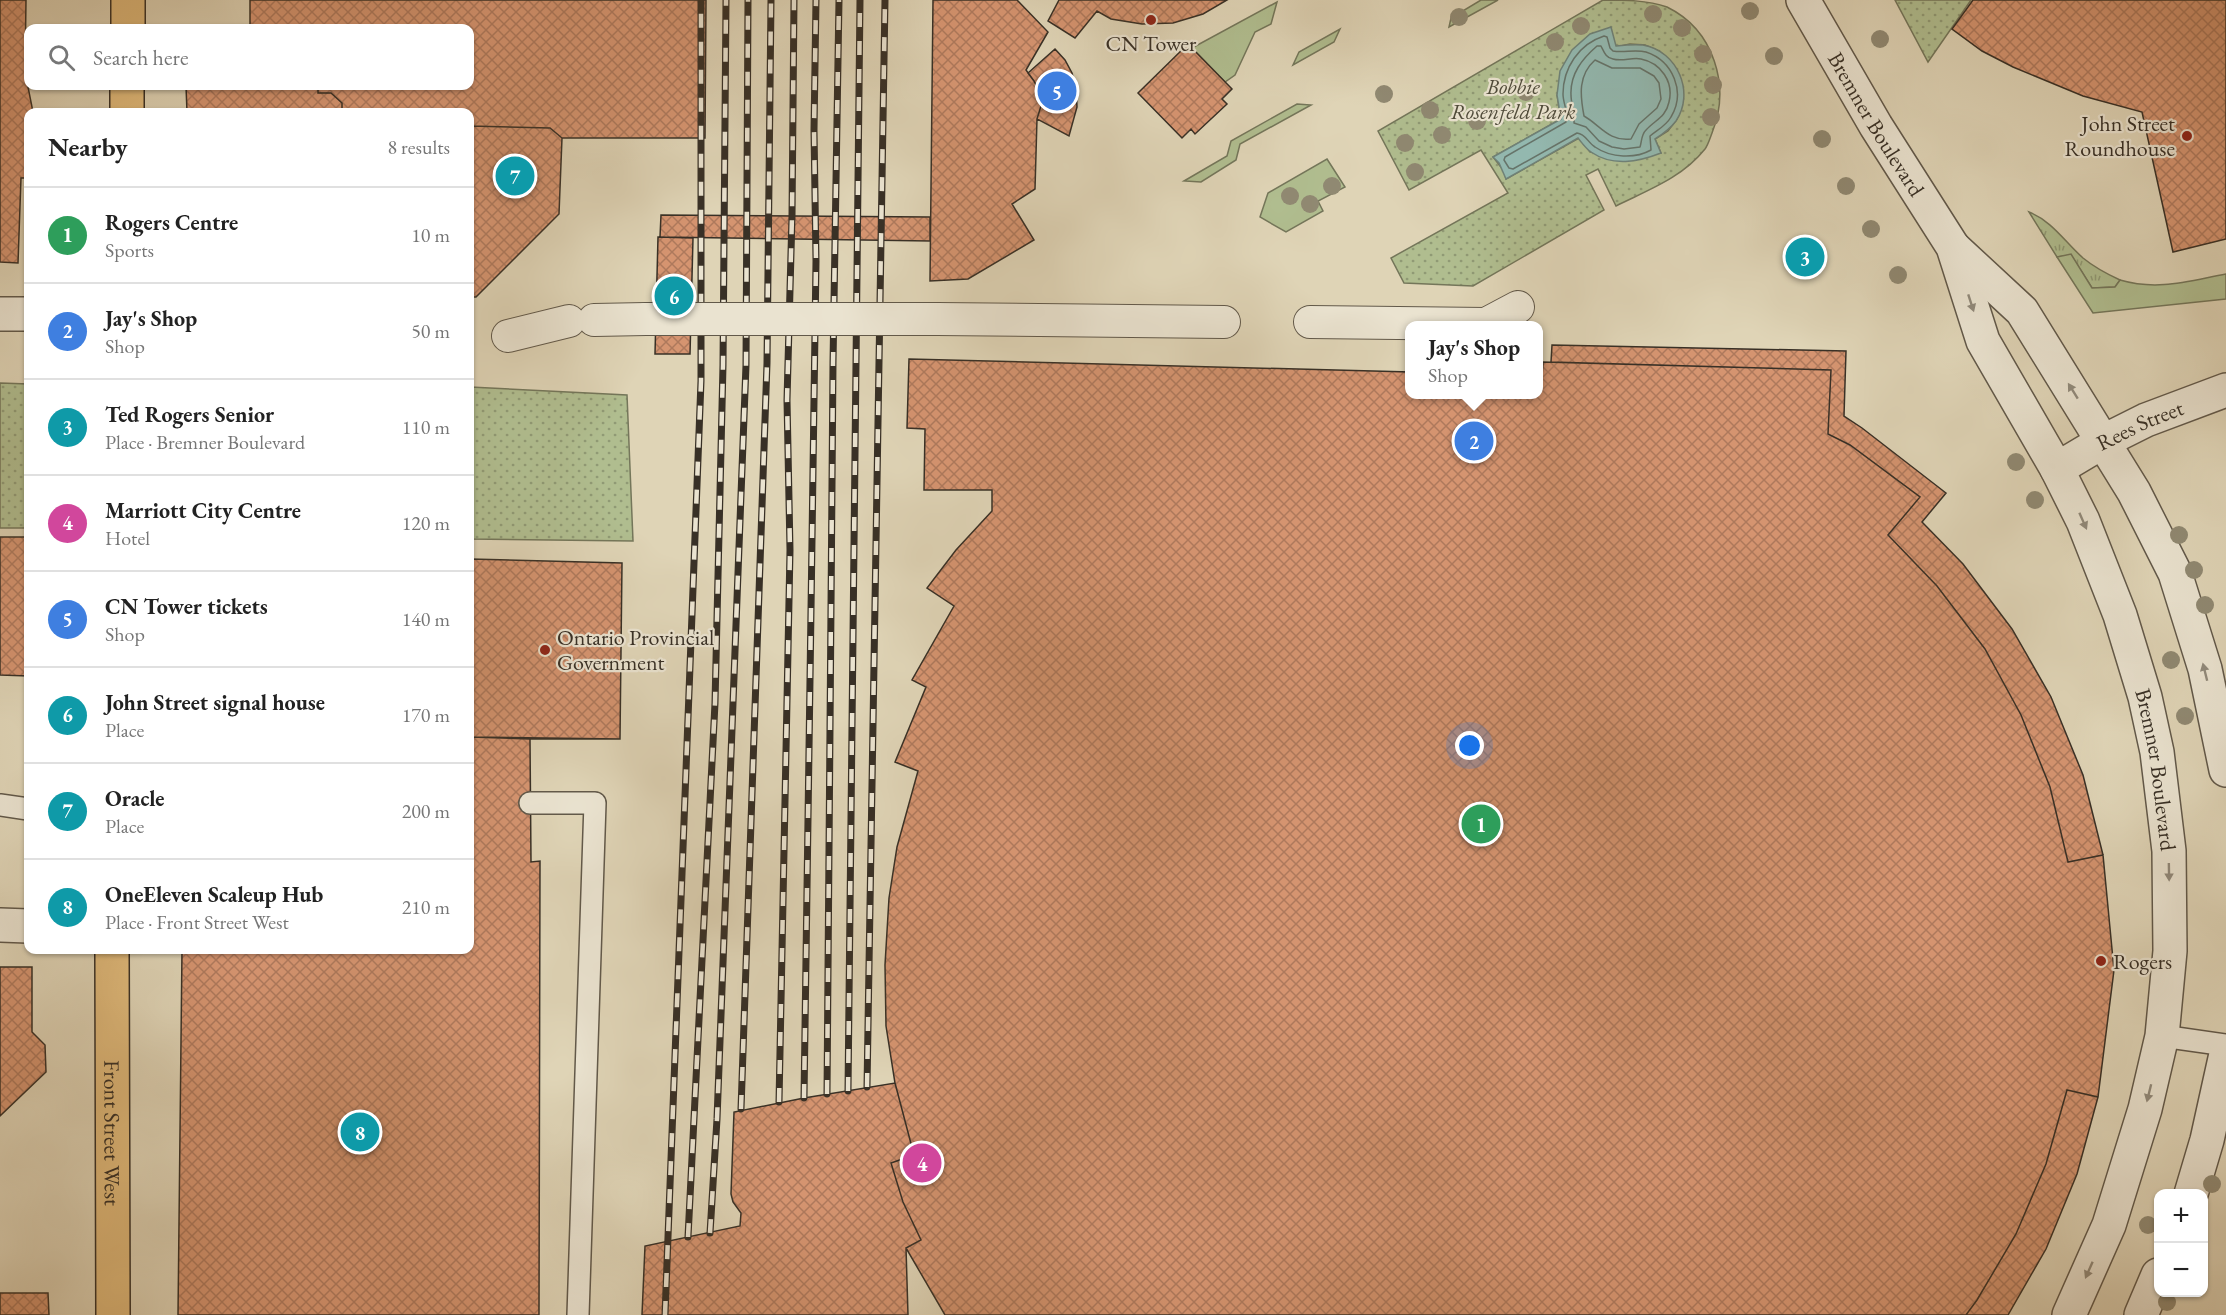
<!DOCTYPE html>
<meta charset="utf-8">
<style>
body{margin:0;font-family:"EB Garamond",serif;background:#f2f2f2;color:#222}
.controls{position:absolute;right:18px;bottom:18px;display:grid;overflow:hidden;border-radius:12px;box-shadow:0 2px 4px #0004}
.controls button{width:54px;height:54px;display:grid;place-items:center;padding:0;border:0;border-bottom:2px solid #e0e0e0;background:#fff;color:#222;font:30px sans-serif}
.you{position:absolute;left:1470px;top:746px;width:21px;height:21px;margin:-15px;border:4px solid #fff;border-radius:50%;background:#1a73e8;box-shadow:0 0 0 9px #1a73e833}
.badge{display:grid;place-items:center;width:39px;height:39px;border-radius:50%;background:#0b8043;color:#fff;font-size:20px;font-weight:700}
.pin{position:absolute;translate:-50% -50%;border:3px solid #fff;box-shadow:0 2px 6px #0006}
.popup{position:absolute;left:1405px;top:321px;width:138px;height:78px;box-sizing:border-box;display:grid;place-content:center;border-radius:12px;background:#fff;filter:drop-shadow(0 2px 4px #0005);font-size:20px;white-space:nowrap;color:#767676}
.popup b{font-size:22px;color:#222}
.popup::after{content:'';position:absolute;left:50%;top:100%;margin-left:-12px;border:12px solid transparent;border-top-color:#fff}
.list{margin:0;padding:0;list-style:none}
h2{display:flex;justify-content:space-between;align-items:center;height:78px;margin:0;padding:0 24px;font-size:26px}
h2 small{font-size:20px;font-weight:400;color:#767676}
.list li{display:grid;grid-template-columns:39px 1fr auto;gap:18px;align-items:center;box-sizing:border-box;height:96px;padding:0 24px;border-top:2px solid #e0e0e0}
.list b{display:block;font-size:22px;white-space:nowrap}
.list p{margin:0;font-size:20px;white-space:nowrap;color:#767676}
.list em{font-size:20px;font-style:normal;color:#767676}
.icon{flex:none;width:33px;height:33px;fill:none;stroke:currentColor;stroke-width:2;stroke-linecap:round;stroke-linejoin:round}
.map{position:relative;flex:none;width:2226px;height:1315px;overflow:hidden}
.search{position:absolute;background:#fff;box-shadow:0 2px 4px #0004;left:24px;top:24px;width:450px;height:66px;display:flex;align-items:center;gap:15px;box-sizing:border-box;padding:0 21px;border-radius:12px;color:#767676;font-size:22px}
.panel{position:absolute;background:#fff;box-shadow:0 2px 4px #0004;left:24px;top:108px;width:450px;height:846px;border-radius:12px}
.map>svg:first-child{display:block}
.grass{fill:url(#grass-tufts);stroke:#74765a;stroke-width:1.5}
.park{fill:url(#park-dots);stroke:#74765a;stroke-width:1.5;fill-rule:evenodd}
.garden{fill:#b0bd8f;stroke:#74765a;stroke-width:1.5}
.water{fill:#93b8af;stroke:#6f8278;stroke-width:1.5}
.lines{fill:none;stroke-linecap:round;stroke-linejoin:round}
.shore{stroke:#66746a;stroke-width:1.5}
.building{fill:url(#building-cross-hatch);stroke:#383026;stroke-width:1.5}
.service-casing{stroke:#62594a;stroke-width:24}
.pedestrian-casing{stroke:#62594a;stroke-width:34}
.minor-casing{stroke:#62594a;stroke-width:36}
.tertiary-casing{stroke:#62594a;stroke-width:36}
.primary-casing{stroke:#383026;stroke-width:36}
.service{stroke:#eae3d0;stroke-width:21}
.pedestrian{stroke:#eae3d0;stroke-width:32}
.minor{stroke:#eae3d0;stroke-width:33}
.tertiary{stroke:#eae3d0;stroke-width:33}
.primary{stroke:#e0ba7b;stroke-width:33}
.rail-casing{stroke:#383026;stroke-width:7}
.rail{stroke:#eae3d0;stroke-width:4.5;stroke-dasharray:14;stroke-linecap:butt}
.pedestrian-bridge-casing{stroke:#62594a;stroke-width:34;stroke-linecap:butt}
.pedestrian-bridge{stroke:#eae3d0;stroke-width:32}
.tree{fill:#908972}
.oneway{fill:#918a7b}
.poi-dot{fill:#8f2418;stroke:#eae3d0;stroke-width:2}
.labels{text-anchor:middle;stroke-width:4.5;stroke-linejoin:round;paint-order:stroke}
.poi-label{font-size:22px;fill:#383026;stroke:#eae3d0;text-anchor:start}
.park-label{font-size:22px;font-style:italic;fill:#504c3b;stroke:#eae3d0}
.street-label{font-size:22px;fill:#383026;stroke:#eae3d0}
</style>
<div class="map">
<svg width="2226" height="1315" viewBox="0 0 2226 1315">
<defs>
<pattern id="grass-tufts" width="24" height="20" patternUnits="userSpaceOnUse" patternTransform="scale(1.5)"><rect width="24" height="20" fill="#b0bd8f"/><path d="M3 7l-1-3M5 7V3M7 7l1-3M15 17l-1-3M17 17v-4M19 17l1-3" fill="none" stroke="#909a75"/></pattern>
<pattern id="park-dots" width="8" height="8" patternUnits="userSpaceOnUse" patternTransform="scale(1.5)"><rect width="8" height="8" fill="#b0bd8f"/><path d="M2 2h.1M6 6h.1" fill="none" stroke="#909a75" stroke-width="1.8" stroke-linecap="round"/></pattern>
<pattern id="building-cross-hatch" width="8" height="8" patternUnits="userSpaceOnUse" patternTransform="scale(1.5)"><rect width="8" height="8" fill="#d59470"/><path d="M0 0l8 8M0 8l8-8" fill="none" stroke="#ae795c"/></pattern>
</defs>
<rect width="100%" height="100%" fill="#dfd4b6"/>
<filter id="stains"><feTurbulence type="fractalNoise" baseFrequency=".00333" numOctaves="4"/><feColorMatrix values="0 0 0 0 .2 0 0 0 0 .09 0 0 0 0 .02 0 0 0 .5 -.17"/></filter>
<radialGradient id="worn" r=".72"><stop offset=".6" stop-color="#630" stop-opacity="0"/><stop offset="1" stop-color="#630" stop-opacity=".3"/></radialGradient>
<path class="grass" d="M2029 212C2052 221 2065 242 2083 258 2094 267 2107 274 2120 280L2115 287 2092 288 2071 255 2057 257Z"/>
<path class="park" d="M1603 0C1624 0 1647 0 1667 7 1714 30 1731 86 1712 133 1710 138 1708 145 1705 149 1682 178 1648 190 1616 206L1598 169 1586 175 1604 210 1473 286 1404 283 1391 258 1508 193 1481 150 1409 190 1378 131ZM1630 44 1645 45 1659 51 1677 119 1668 131 1655 139 1661 153 1590 152 1579 138 1506 179 1504 171 1493 157 1561 119 1557 95 1616 47Z
M1895 0H1971L1928 62Z
M0 383 28 384V528H0Z
M470 387 627 395 633 541 470 539Z"/>
<path class="garden" d="M1481 0H1498L1449 27 1451 18Z
M1277 2 1271 24 1255 32 1235 75 1225 82 1192 48Z
M1340 29 1334 42 1293 65 1299 52Z
M1297 104 1311 105 1240 144 1236 160 1201 182 1184 181 1227 156 1231 141Z
M1327 159 1345 187 1318 201 1323 211 1286 232 1260 217 1268 193Z
M2071 254 2092 288 2115 287 2120 280C2158 291 2188 281 2226 274V299L2093 313 2057 257Z"/>
<path class="water" d="M1611 27 1616 46C1625 45 1634 44 1643 45 1678 51 1695 93 1676 121 1670 129 1663 134 1655 139L1661 153C1638 162 1613 167 1591 152 1586 149 1582 143 1578 138L1506 179 1499 163 1493 157 1561 119 1557 95 1560 71 1572 50 1590 34Z"/>
<g class="lines">
<path class="shore" d="M1604 36 1607 37 1610 48 1613 51C1624 53 1635 49 1646 52 1673 61 1686 92 1671 117 1666 126 1657 130 1650 136L1651 150C1635 159 1611 158 1595 147 1588 143 1586 134 1577 133L1513 169 1509 168 1504 160 1505 157 1566 122C1569 113 1563 104 1563 94 1563 68 1579 44 1604 36Z
M1597 46H1601C1604 52 1606 58 1613 59 1622 62 1632 57 1641 59 1661 63 1674 82 1669 102 1666 117 1655 120 1646 130 1641 135 1642 141 1640 147L1624 149 1612 147 1599 141 1586 127 1574 123C1575 113 1571 104 1571 95 1570 74 1582 59 1597 46Z
M1595 60 1612 68H1640L1654 76 1659 83 1661 99 1657 108 1639 124 1631 139C1609 142 1600 125 1584 116 1580 95 1578 75 1595 60Z"/>
</g>
<path class="building" d="M0 0H26L25 72 33 112H28V178H21L18 263 0 262Z
M250 0H706L705 138H562L559 214 476 297H470V112H187L186 86H470V28H250Z
M933 0H1017L1048 32 1026 70 1034 81 1040 93 1041 106 1037 119 1035 189 1012 204 1034 240 968 279 930 281Z
M1059 0H1227L1203 14 1173 23 1142 24 1111 19 1097 11 1075 38 1048 21Z
M1973 0H2226V239L2173 252 2142 112 2083 96 2013 67 1982 51 1952 29Z
M1188 44 1232 89 1222 99 1227 104 1195 134 1191 129 1182 138 1138 93Z
M1055 49 1065 60 1072 73 1076 89 1077 107 1069 136 1037 119 1041 106 1040 93 1034 81 1028 73Z
M186 86H318V93H331L342 103V112H187Z
M470 126 550 128 562 138 559 214 476 297H470Z
M661 215 930 217V241L660 237Z
M658 237 693 238 690 354H655Z
M1552 345 1846 351 1844 416 1862 428 1946 493 1922 522 1963 564 2012 629 2051 697 2083 775 2103 855 2068 862 2050 787 2021 715 1985 649 1937 586 1888 535 1920 497 1850 445 1828 434 1831 370 1551 362Z
M909 359 1410 372V394H1538V375L1542 376 1543 362 1831 370 1828 434 1850 445 1920 497 1888 535 1937 586 1985 649 2021 715 2050 787 2068 862 2103 855 2114 970 2098 1097 2067 1090 2046 1164 2016 1234 1977 1300 1966 1315H945L906 1248 921 1240 903 1202 891 1163 914 1155 895 1083 886 1026 885 965 889 898 897 847 918 771 895 762 926 687 912 680 954 606 927 588 956 550 992 511V490H924L925 429 907 428Z
M0 537H28V676L0 675Z
M470 559 622 563 620 739H530L531 862 540 861 539 1315H178L182 950H470Z
M470 559 622 563 620 739 470 737Z
M470 737 530 739 531 862 540 861 539 1315H178L182 950H470Z
M0 967H32V1032L45 1045 46 1072 0 1116Z
M895 1083 914 1155 891 1163 903 1202 921 1240 906 1248 908 1315H642L645 1246 740 1226 741 1213 733 1202 731 1194 734 1112 804 1098Z
M2067 1090 2098 1097 2077 1174 2046 1249 2008 1315H1966L1977 1300 2016 1234 2046 1164Z
M0 1293H48L49 1315H0Z"/>
<g class="lines">
<g class="service-casing">
<path id="service" d="M530 803H595L578 1315
M0 805 28 809
M2162 1036 2226 1045"/>
</g>
<g class="pedestrian-casing">
<path id="pedestrian" d="M937 319 1224 322
M594 320 646 319
M1310 322 1486 324 1518 307
M508 336 569 321"/>
</g>
<g class="minor-casing">
<g id="minor">
<path id="s1" d="M2057 469 2104 441 2146 420 2226 390"/>
<path d="M0 925 28 926"/>
</g>
</g>
<g class="tertiary-casing">
<g id="tertiary">
<path id="s2" d="M1803 0 1876 126 1953 247 1983 341 2057 469 2083 521 2120 615 2145 697 2157 752 2169 851 2170 951 2162 1036 2145 1109 2109 1225 2069 1315"/>
<path d="M1954 248 2022 311 2134 492 2175 573 2205 669 2226 770"/>
<path d="M0 314H28"/>
<path d="M2191 1194 2207 1140 2226 1054"/>
<path d="M2141 1315 2158 1275"/>
</g>
</g>
<g class="primary-casing">
<g id="primary">
<path d="M128 28V0"/>
<path d="M127 112V86"/>
<path id="s3" d="M112 950 113 1315"/>
</g>
</g>
<use href="#service" class="service"/>
<use href="#pedestrian" class="pedestrian"/>
<use href="#minor" class="minor"/>
<use href="#tertiary" class="tertiary"/>
<use href="#primary" class="primary"/>
<g class="rail-casing">
<path id="rail" d="M867 1087 885 0
M848 1091 860 0
M827 1094 833 363 839 0
M804 1098 816 261 814 130 816 0
M779 1102 790 550 787 400 792 216 794 0
M741 1109 767 363 771 0
M710 1233 717 1119 746 365 748 0
M688 1237 715 703 723 365 726 0
M665 1315 701 381V0"/>
</g>
<use href="#rail" class="rail"/>
<g class="pedestrian-bridge-casing">
<path id="pedestrian-bridge" d="M646 319H937"/>
</g>
<use href="#pedestrian-bridge" class="pedestrian-bridge"/>
</g>
<g class="tree">
<circle cx="1750" cy="11" r="9"/>
<circle cx="1653" cy="14" r="9"/>
<circle cx="1459" cy="17" r="9"/>
<circle cx="1581" cy="26" r="9"/>
<circle cx="1682" cy="28" r="9"/>
<circle cx="1880" cy="39" r="9"/>
<circle cx="1555" cy="42" r="9"/>
<circle cx="1703" cy="54" r="9"/>
<circle cx="1774" cy="56" r="9"/>
<circle cx="1713" cy="85" r="9"/>
<circle cx="1526" cy="92" r="9"/>
<circle cx="1384" cy="94" r="9"/>
<circle cx="1430" cy="110" r="9"/>
<circle cx="1711" cy="117" r="9"/>
<circle cx="1477" cy="121" r="9"/>
<circle cx="1442" cy="135" r="9"/>
<circle cx="1822" cy="139" r="9"/>
<circle cx="1405" cy="143" r="9"/>
<circle cx="1415" cy="172" r="9"/>
<circle cx="1332" cy="186" r="9"/>
<circle cx="1846" cy="186" r="9"/>
<circle cx="1290" cy="196" r="9"/>
<circle cx="1310" cy="204" r="9"/>
<circle cx="1871" cy="229" r="9"/>
<circle cx="1898" cy="275" r="9"/>
<circle cx="2016" cy="462" r="9"/>
<circle cx="2035" cy="500" r="9"/>
<circle cx="2179" cy="535" r="9"/>
<circle cx="2194" cy="570" r="9"/>
<circle cx="2205" cy="605" r="9"/>
<circle cx="2171" cy="660" r="9"/>
<circle cx="2185" cy="716" r="9"/>
<circle cx="2212" cy="1184" r="9"/>
<circle cx="2148" cy="1225" r="9"/>
<circle cx="2167" cy="1302" r="9"/>
</g>
<defs><path id="oneway-solid" d="M-6-.8H1V-3.2L6.5 0L1 3.2V.8H-6Z" transform="scale(1.5)"/></defs>
<g class="oneway">
<use href="#oneway-solid" transform="translate(1971 303) rotate(72)"/>
<use href="#oneway-solid" transform="translate(2073 391) rotate(-122)"/>
<use href="#oneway-solid" transform="translate(2083 521) rotate(66)"/>
<use href="#oneway-solid" transform="translate(2205 672) rotate(-104)"/>
<use href="#oneway-solid" transform="translate(2169 872) rotate(89)"/>
<use href="#oneway-solid" transform="translate(2149 1093) rotate(104)"/>
<use href="#oneway-solid" transform="translate(2089 1270) rotate(114)"/>
</g>
<g class="poi-dot">
<circle cx="1151" cy="20" r="6"/>
<circle cx="2187" cy="136" r="6"/>
<circle cx="545" cy="650" r="6"/>
<circle cx="2101" cy="961" r="6"/>
</g>
<g class="labels">
<g class="poi-label">
<text x="1151" y="51" text-anchor="middle">CN Tower</text>
<text x="2175" y="131" text-anchor="end">John Street<tspan x="2175" dy="25">Roundhouse</tspan></text>
<text x="557" y="645">Ontario Provincial<tspan x="557" dy="25">Government</tspan></text>
<text x="2113" y="969">Rogers</text>
</g>
<g class="park-label">
<text x="1513" y="94">Bobbie<tspan x="1513" dy="25">Rosenfeld Park</tspan></text>
</g>
<g class="street-label">
<text dy="8" stroke="none"><textPath href="#s2" startOffset="144">Bremner Boulevard</textPath></text>
<text dy="8" stroke="none"><textPath href="#s1" startOffset="94">Rees Street</textPath></text>
<text dy="8" stroke="none"><textPath href="#s2" startOffset="854">Bremner Boulevard</textPath></text>
<text dy="8" stroke="none"><textPath href="#s3" startOffset="183">Front Street West</textPath></text>
</g>
</g>
<rect width="100%" height="100%" filter="url(#stains)"/>
<rect width="100%" height="100%" fill="url(#worn)"/>
</svg>
<div class="controls">
<button>+</button>
<button>−</button>
</div>
<div class="you"></div>
<div class="pin badge" style="left:1481px;top:824px;background:#2e9e5b">1</div>
<div class="pin badge" style="left:1474px;top:441px;background:#3f7fe0">2</div>
<div class="popup"><b>Jay's Shop</b>Shop</div>
<div class="pin badge" style="left:1805px;top:257px;background:#0f9aa8">3</div>
<div class="pin badge" style="left:922px;top:1163px;background:#d1479c">4</div>
<div class="pin badge" style="left:1057px;top:91px;background:#3f7fe0">5</div>
<div class="pin badge" style="left:674px;top:296px;background:#0f9aa8">6</div>
<div class="pin badge" style="left:515px;top:176px;background:#0f9aa8">7</div>
<div class="pin badge" style="left:360px;top:1132px;background:#0f9aa8">8</div>
<div class="search"><svg class="icon" aria-label="search" viewBox="0 0 24 24"><circle cx="10" cy="10" r="6"/><path d="M15 15l6 6"/></svg>Search here</div>
<section class="panel">
<h2>Nearby<small>8 results</small></h2>
<ul class="list">
<li><span class="badge" style="background:#2e9e5b">1</span><div><b>Rogers Centre</b><p>Sports</p></div><em>10 m</em></li>
<li><span class="badge" style="background:#3f7fe0">2</span><div><b>Jay's Shop</b><p>Shop</p></div><em>50 m</em></li>
<li><span class="badge" style="background:#0f9aa8">3</span><div><b>Ted Rogers Senior</b><p>Place · Bremner Boulevard</p></div><em>110 m</em></li>
<li><span class="badge" style="background:#d1479c">4</span><div><b>Marriott City Centre</b><p>Hotel</p></div><em>120 m</em></li>
<li><span class="badge" style="background:#3f7fe0">5</span><div><b>CN Tower tickets</b><p>Shop</p></div><em>140 m</em></li>
<li><span class="badge" style="background:#0f9aa8">6</span><div><b>John Street signal house</b><p>Place</p></div><em>170 m</em></li>
<li><span class="badge" style="background:#0f9aa8">7</span><div><b>Oracle</b><p>Place</p></div><em>200 m</em></li>
<li><span class="badge" style="background:#0f9aa8">8</span><div><b>OneEleven Scaleup Hub</b><p>Place · Front Street West</p></div><em>210 m</em></li>
</ul>
</section>
</div>
